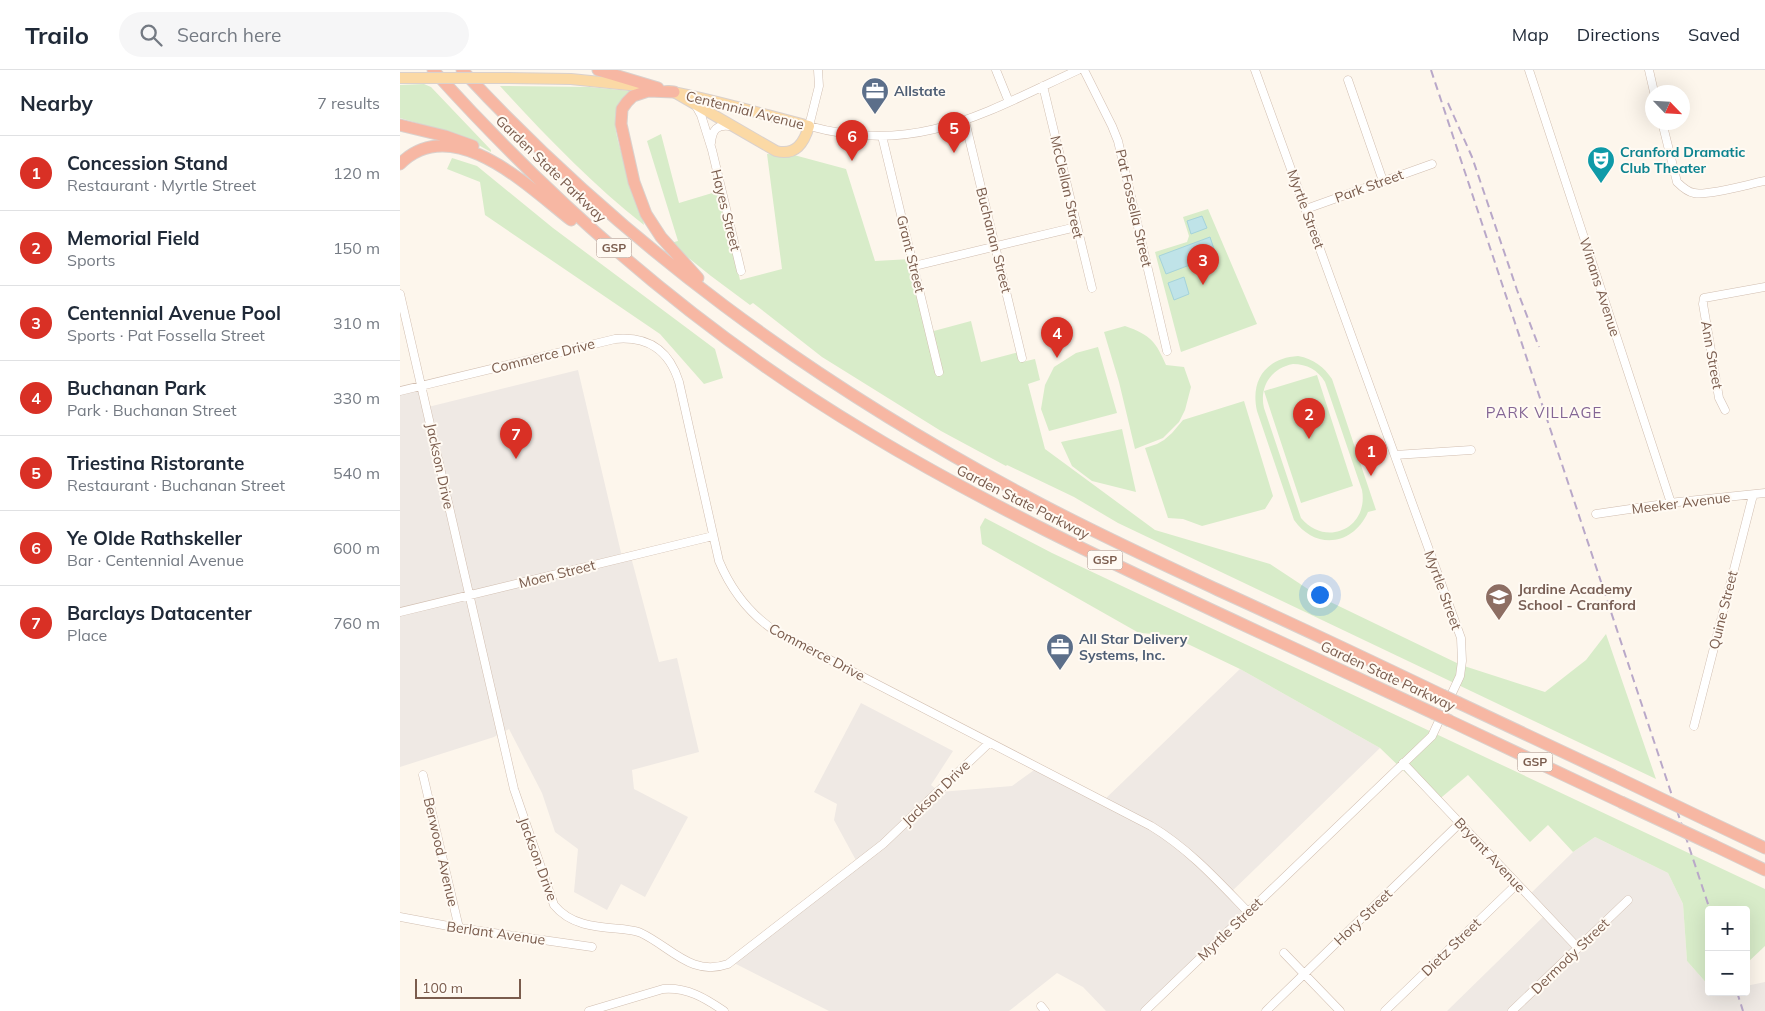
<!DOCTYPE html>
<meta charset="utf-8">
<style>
body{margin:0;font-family:Mulish,sans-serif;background:#f6f6f7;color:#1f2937}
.controls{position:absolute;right:15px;bottom:15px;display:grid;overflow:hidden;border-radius:5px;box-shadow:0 5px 20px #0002}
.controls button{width:45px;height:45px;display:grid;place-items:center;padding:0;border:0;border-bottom:1px solid #e0e1e3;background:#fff;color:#1f2937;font:25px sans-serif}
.compass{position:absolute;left:1245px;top:15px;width:45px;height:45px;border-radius:50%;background:#fff;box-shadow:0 5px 20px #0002;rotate:115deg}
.scale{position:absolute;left:15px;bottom:12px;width:106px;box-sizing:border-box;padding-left:5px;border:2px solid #7a5c4d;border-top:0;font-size:14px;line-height:18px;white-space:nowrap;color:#7a5c4d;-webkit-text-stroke:4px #fffaf3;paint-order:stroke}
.you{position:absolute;left:919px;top:524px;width:18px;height:18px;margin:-12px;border:4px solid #fff;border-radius:50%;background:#1a73e8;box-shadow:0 0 0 8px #1a73e833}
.badge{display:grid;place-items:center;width:32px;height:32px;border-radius:50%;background:#d93025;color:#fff;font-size:16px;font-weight:700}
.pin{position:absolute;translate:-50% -41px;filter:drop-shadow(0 1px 2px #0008)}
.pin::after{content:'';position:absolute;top:26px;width:18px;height:15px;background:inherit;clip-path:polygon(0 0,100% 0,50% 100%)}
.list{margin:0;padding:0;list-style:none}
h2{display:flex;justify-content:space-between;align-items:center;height:65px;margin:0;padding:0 20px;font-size:21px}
h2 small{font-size:16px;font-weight:400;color:#747a83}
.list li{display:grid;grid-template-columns:32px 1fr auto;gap:15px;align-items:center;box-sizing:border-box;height:75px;padding:0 20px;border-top:1px solid #e0e1e3}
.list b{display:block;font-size:19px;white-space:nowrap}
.list p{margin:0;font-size:16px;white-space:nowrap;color:#747a83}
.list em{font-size:16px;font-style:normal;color:#747a83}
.icon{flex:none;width:28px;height:28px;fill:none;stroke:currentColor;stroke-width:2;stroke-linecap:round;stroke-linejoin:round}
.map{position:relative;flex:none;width:1365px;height:941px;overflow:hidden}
header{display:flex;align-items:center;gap:30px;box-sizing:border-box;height:70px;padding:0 25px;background:#fff;border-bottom:1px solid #e0e1e3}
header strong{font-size:24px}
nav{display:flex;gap:28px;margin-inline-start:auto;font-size:18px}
.search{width:350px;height:45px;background:#f6f6f7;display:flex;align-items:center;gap:12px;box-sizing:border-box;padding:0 18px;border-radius:28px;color:#747a83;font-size:19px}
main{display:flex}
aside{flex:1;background:#fff}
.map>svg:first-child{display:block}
.industrial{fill:#efe9e4}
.green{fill:#d8ecc9;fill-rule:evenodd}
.water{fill:#bfe3e8;stroke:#a5d3da}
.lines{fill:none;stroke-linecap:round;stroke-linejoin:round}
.minor-casing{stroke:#d1beb0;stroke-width:9}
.major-casing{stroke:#dad1cd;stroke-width:12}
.highway-casing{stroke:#dad1cd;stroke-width:13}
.minor{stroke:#fff;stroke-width:8}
.major{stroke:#fbd9a5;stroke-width:10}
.highway{stroke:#f7b7a3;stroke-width:11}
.rail{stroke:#b9a8c9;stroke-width:2;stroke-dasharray:8 5;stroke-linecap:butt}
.major-bridge-casing{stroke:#dad1cd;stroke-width:12;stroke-linecap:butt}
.highway-bridge-casing{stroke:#dad1cd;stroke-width:13;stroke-linecap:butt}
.major-bridge{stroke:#fbd9a5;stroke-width:10}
.highway-bridge{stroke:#f7b7a3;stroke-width:11}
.labels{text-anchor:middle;stroke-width:4;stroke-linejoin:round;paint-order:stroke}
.shield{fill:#fffaf3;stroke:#a28b7f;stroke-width:1}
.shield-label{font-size:12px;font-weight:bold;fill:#7a5c4d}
.service-label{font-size:14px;font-weight:bold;fill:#4e5e75;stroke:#fffaf3;text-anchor:start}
.street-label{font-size:14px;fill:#7a5c4d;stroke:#fffaf3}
.culture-label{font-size:14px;font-weight:bold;fill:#0d838f;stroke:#fffaf3;text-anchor:start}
.education-label{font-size:14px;font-weight:bold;fill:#785e54;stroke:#fffaf3;text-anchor:start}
.neighbourhood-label{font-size:15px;letter-spacing:1px;fill:#846695;stroke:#fffaf3}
</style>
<header>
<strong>Trailo</strong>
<div class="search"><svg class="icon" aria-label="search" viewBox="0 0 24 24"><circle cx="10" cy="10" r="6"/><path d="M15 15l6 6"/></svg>Search here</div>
<nav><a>Map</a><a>Directions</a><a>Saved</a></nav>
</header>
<main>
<aside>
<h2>Nearby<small>7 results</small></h2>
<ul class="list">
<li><span class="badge">1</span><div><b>Concession Stand</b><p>Restaurant · Myrtle Street</p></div><em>120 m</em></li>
<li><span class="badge">2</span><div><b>Memorial Field</b><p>Sports</p></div><em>150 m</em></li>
<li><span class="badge">3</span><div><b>Centennial Avenue Pool</b><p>Sports · Pat Fossella Street</p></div><em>310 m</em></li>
<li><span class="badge">4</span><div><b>Buchanan Park</b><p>Park · Buchanan Street</p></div><em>330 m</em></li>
<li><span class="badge">5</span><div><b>Triestina Ristorante</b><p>Restaurant · Buchanan Street</p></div><em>540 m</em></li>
<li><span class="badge">6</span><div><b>Ye Olde Rathskeller</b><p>Bar · Centennial Avenue</p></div><em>600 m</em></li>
<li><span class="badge">7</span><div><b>Barclays Datacenter</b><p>Place</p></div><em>760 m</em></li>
</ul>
</aside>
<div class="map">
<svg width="1365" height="941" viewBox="0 0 1365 941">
<rect width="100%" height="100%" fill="#fdf6ec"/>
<path class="industrial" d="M178 300 222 487H231L259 592 277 588 299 682 232 700 234 719 288 747 245 827 221 814 207 840 174 822 178 779 155 762 142 723 109 659 94 667 0 697V319L19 315 24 338Z
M840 599 980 678 827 826 843 843 741 941H706L683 917 657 903 609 941H429L334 893 458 794 434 750 437 734 414 722 461 633 553 681 531 715 540 722 612 716 637 698 702 732Z
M1195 767 1268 803 1283 834 1287 891 1309 916V922H1346V916L1365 912V941H1047L1144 846 1127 827 1173 782Z"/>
<path class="green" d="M24 14 31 17 91 80V82L62 66 0 48V15Z
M100 16 189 17 231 21C227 28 219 36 216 44 209 65 241 130 244 155 192 114 145 65 100 16Z
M261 64 279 133 319 121 340 210 382 199 367 84 394 85 446 99 475 191 511 189 530 262 571 251 581 292 619 282 622 292 635 289 640 310 628 314 645 379 755 460 870 494 920 527 1061 595 1145 622 1186 590 1206 564 1256 709 718 453 674 427 607 395 606 396 541 361 422 287 353 233 350 235 311 206 270 173 278 171 247 71Z
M52 88 77 96 153 158 315 279 323 308 304 314 260 264 85 145 80 112 47 99Z
M808 139 857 254 781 282 755 182 787 172 789 166 783 147Z
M725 256C751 265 756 272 766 295L784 297 791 317 785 340 779 352 763 368 735 379 719 312 704 262Z
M698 277 717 343 649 361 641 339 645 315 654 297 676 283Z
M898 286C914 289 924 297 932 309L976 440 968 442C953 476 915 480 894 450L857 341C850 310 866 288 898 286ZM893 294C907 294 918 300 925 312L962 420C969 458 926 478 901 448L864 338C859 317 871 298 893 294Z
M917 305 953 416 901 433 864 321Z
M844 331 873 426 865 439 802 456 783 449 768 448 745 378 757 374 764 370 772 363 783 350Z
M722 359 736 422 692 411 672 396 661 372Z
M585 448 652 483 1365 819V876L1346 894V840H1309V916L1287 891 1283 834 1268 803 1195 767 1173 782 1148 755 1130 772 1068 705 1036 732 980 678 840 599 769 565 739 563 582 474 580 457Z"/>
<path class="water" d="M802 146 807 158 791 164 787 151Z
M810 167 816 185 766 204 759 186Z
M784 207 789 224 774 230 768 213Z"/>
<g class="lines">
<g class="minor-casing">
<path id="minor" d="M418 0 419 16 409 56C516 86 584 43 678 0
M596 0 609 32
M684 0 712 56 718 71 767 281
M1129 0 1271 433
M1249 0 1254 22
M948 10 983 111
M643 16 692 218
M295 34 301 45 312 80 341 201
M565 51 622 288
M1262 52 1277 112C1282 117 1288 122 1294 123 1308 126 1349 114 1365 111
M482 66 539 302
M311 73C312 60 317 54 330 56
M906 139 1032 94
M514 196 676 157
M0 224 114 719 154 835C171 856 197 857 222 859 228 860 235 860 241 863 271 877 291 907 328 894L483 774 589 673
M0 321 215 269C248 266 269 280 279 312L319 491C332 522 350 545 378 563L751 756C789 779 817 810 848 842
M1325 340 1319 328 1303 234 1304 228 1365 217
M995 385 1071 380
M1196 444 1278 432 1365 423
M0 542 313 466
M1294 656 1353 425
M1003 693 1178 878
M23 705 59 858
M0 847 59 858 192 877
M884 883 940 941
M641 936 645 941
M189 941 263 919C287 917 305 928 324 941
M745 941 1032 666 1060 606 1062 591 1061 568 855 0
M866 941 1060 753
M985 941 1117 814
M1112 941 1228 830"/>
</g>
<g class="major-casing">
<path id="major" d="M106 8 171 9 239 16
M268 21C315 30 362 44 409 56 404 73 396 86 376 81L274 22"/>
</g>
<g class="highway-casing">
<path id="highway" d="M33 0C159 140 304 265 466 362 583 433 707 491 831 549 898 580 965 612 1033 643
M62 0C225 176 411 311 622 424 686 459 752 489 818 520 893 554 967 589 1042 625
M198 0 258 18
M274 22 248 21 233 26 227 32 222 39 221 54 234 112 246 144 261 167 298 208
M0 55 45 66 73 76
M0 94C53 41 130 118 171 150
M1059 633 1212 705
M1050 651 1221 732
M1306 750 1365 778
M1315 776 1365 800"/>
</g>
<use href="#minor" class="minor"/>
<use href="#major" class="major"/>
<use href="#highway" class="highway"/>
<path class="rail" d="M1031 0 1310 840
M1048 33 1072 87 1117 220 1139 277
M1337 922 1343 941"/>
<g class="major-bridge-casing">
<path id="major-bridge" d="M0 8H106"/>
</g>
<g class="highway-bridge-casing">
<path id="highway-bridge" d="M1042 625 1059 633
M1033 643 1050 651
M1212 705 1306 750
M1221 732 1315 776"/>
</g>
<use href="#major-bridge" class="major-bridge"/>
<use href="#highway-bridge" class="highway-bridge"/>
</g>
<defs>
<g id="office-pin" transform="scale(1.4375)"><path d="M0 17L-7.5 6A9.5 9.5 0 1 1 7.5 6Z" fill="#5c6f8a" stroke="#fffaf3"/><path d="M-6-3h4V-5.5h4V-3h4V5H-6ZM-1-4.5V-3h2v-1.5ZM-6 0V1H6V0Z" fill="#fff"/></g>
<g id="theatre-pin" transform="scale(1.4375)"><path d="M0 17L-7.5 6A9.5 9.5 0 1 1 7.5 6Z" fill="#0f9aa8" stroke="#fffaf3"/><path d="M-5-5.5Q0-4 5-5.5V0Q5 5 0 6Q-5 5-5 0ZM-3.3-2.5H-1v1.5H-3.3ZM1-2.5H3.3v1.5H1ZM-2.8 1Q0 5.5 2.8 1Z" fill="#fff"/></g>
<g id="school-pin" transform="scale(1.4375)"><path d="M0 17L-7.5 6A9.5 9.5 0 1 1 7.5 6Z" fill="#8d6e63" stroke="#fffaf3"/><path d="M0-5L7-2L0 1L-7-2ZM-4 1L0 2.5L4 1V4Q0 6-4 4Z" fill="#fff"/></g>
</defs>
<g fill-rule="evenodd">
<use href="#office-pin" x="475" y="21"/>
<use href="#theatre-pin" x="1201" y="90"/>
<use href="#school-pin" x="1099" y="527"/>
<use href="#office-pin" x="660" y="577"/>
</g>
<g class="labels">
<g class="shield">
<rect x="196.5" y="168.5" width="35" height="19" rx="4"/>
<rect x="687.5" y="480.5" width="35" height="19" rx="4"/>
<rect x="1117.5" y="682.5" width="35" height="19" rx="4"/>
</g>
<g class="shield-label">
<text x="214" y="182">GSP</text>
<text x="705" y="494">GSP</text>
<text x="1135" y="696">GSP</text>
</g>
<g class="service-label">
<text x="494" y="26">Allstate</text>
<text x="679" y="574">All Star Delivery<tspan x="679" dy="16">Systems, Inc.</tspan></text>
</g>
<g class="street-label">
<text transform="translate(345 40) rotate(14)" y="5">Centennial Avenue</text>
<text transform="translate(151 99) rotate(44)" y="5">Garden State Parkway</text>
<text transform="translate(969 116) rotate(-20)" y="5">Park Street</text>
<text transform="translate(667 117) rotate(77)" y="5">McClellan Street</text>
<text transform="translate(734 138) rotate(77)" y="5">Pat Fossella Street</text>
<text transform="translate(906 139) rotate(70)" y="5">Myrtle Street</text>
<text transform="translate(326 140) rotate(76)" y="5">Hayes Street</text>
<text transform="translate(594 170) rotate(76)" y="5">Buchanan Street</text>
<text transform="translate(511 184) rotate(76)" y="5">Grant Street</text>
<text transform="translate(1200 217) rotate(72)" y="5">Winans Avenue</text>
<text transform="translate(1312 285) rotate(80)" y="5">Ann Street</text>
<text transform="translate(143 286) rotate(-14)" y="5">Commerce Drive</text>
<text transform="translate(40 396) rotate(78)" y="5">Jackson Drive</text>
<text transform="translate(623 432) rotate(27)" y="5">Garden State Parkway</text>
<text transform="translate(1281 433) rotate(-7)" y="5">Meeker Avenue</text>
<text transform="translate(157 504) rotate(-14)" y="5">Moen Street</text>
<text transform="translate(1043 520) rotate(70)" y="5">Myrtle Street</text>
<text transform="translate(1323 540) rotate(-76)" y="5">Quine Street</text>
<text transform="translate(417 582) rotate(28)" y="5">Commerce Drive</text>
<text transform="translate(988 606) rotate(25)" y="5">Garden State Parkway</text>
<text transform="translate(536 723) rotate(-44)" y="5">Jackson Drive</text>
<text transform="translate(41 782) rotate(77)" y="5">Berwood Avenue</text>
<text transform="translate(1090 785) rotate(47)" y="5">Bryant Avenue</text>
<text transform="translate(138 789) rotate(70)" y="5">Jackson Drive</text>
<text transform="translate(963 847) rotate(-44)" y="5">Hory Street</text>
<text transform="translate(830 859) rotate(-44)" y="5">Myrtle Street</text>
<text transform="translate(96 863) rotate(8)" y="5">Berlant Avenue</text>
<text transform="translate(1051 877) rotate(-44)" y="5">Dietz Street</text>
<text transform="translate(1170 886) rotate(-44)" y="5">Dermody Street</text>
</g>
<g class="culture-label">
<text x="1220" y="87">Cranford Dramatic<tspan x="1220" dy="16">Club Theater</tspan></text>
</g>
<g class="education-label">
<text x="1118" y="524">Jardine Academy<tspan x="1118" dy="16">School - Cranford</tspan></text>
</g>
<g class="neighbourhood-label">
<text x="1144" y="348">PARK VILLAGE</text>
</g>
</g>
</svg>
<div class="controls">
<button>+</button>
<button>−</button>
</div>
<svg class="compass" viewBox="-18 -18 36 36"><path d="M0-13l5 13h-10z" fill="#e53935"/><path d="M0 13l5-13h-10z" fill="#747a83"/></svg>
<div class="scale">100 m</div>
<div class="you"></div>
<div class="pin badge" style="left:971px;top:406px">1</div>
<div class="pin badge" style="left:909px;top:369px">2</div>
<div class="pin badge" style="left:803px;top:215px">3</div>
<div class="pin badge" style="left:657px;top:288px">4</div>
<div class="pin badge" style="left:554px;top:83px">5</div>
<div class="pin badge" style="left:452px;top:91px">6</div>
<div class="pin badge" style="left:116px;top:389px">7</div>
</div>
</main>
